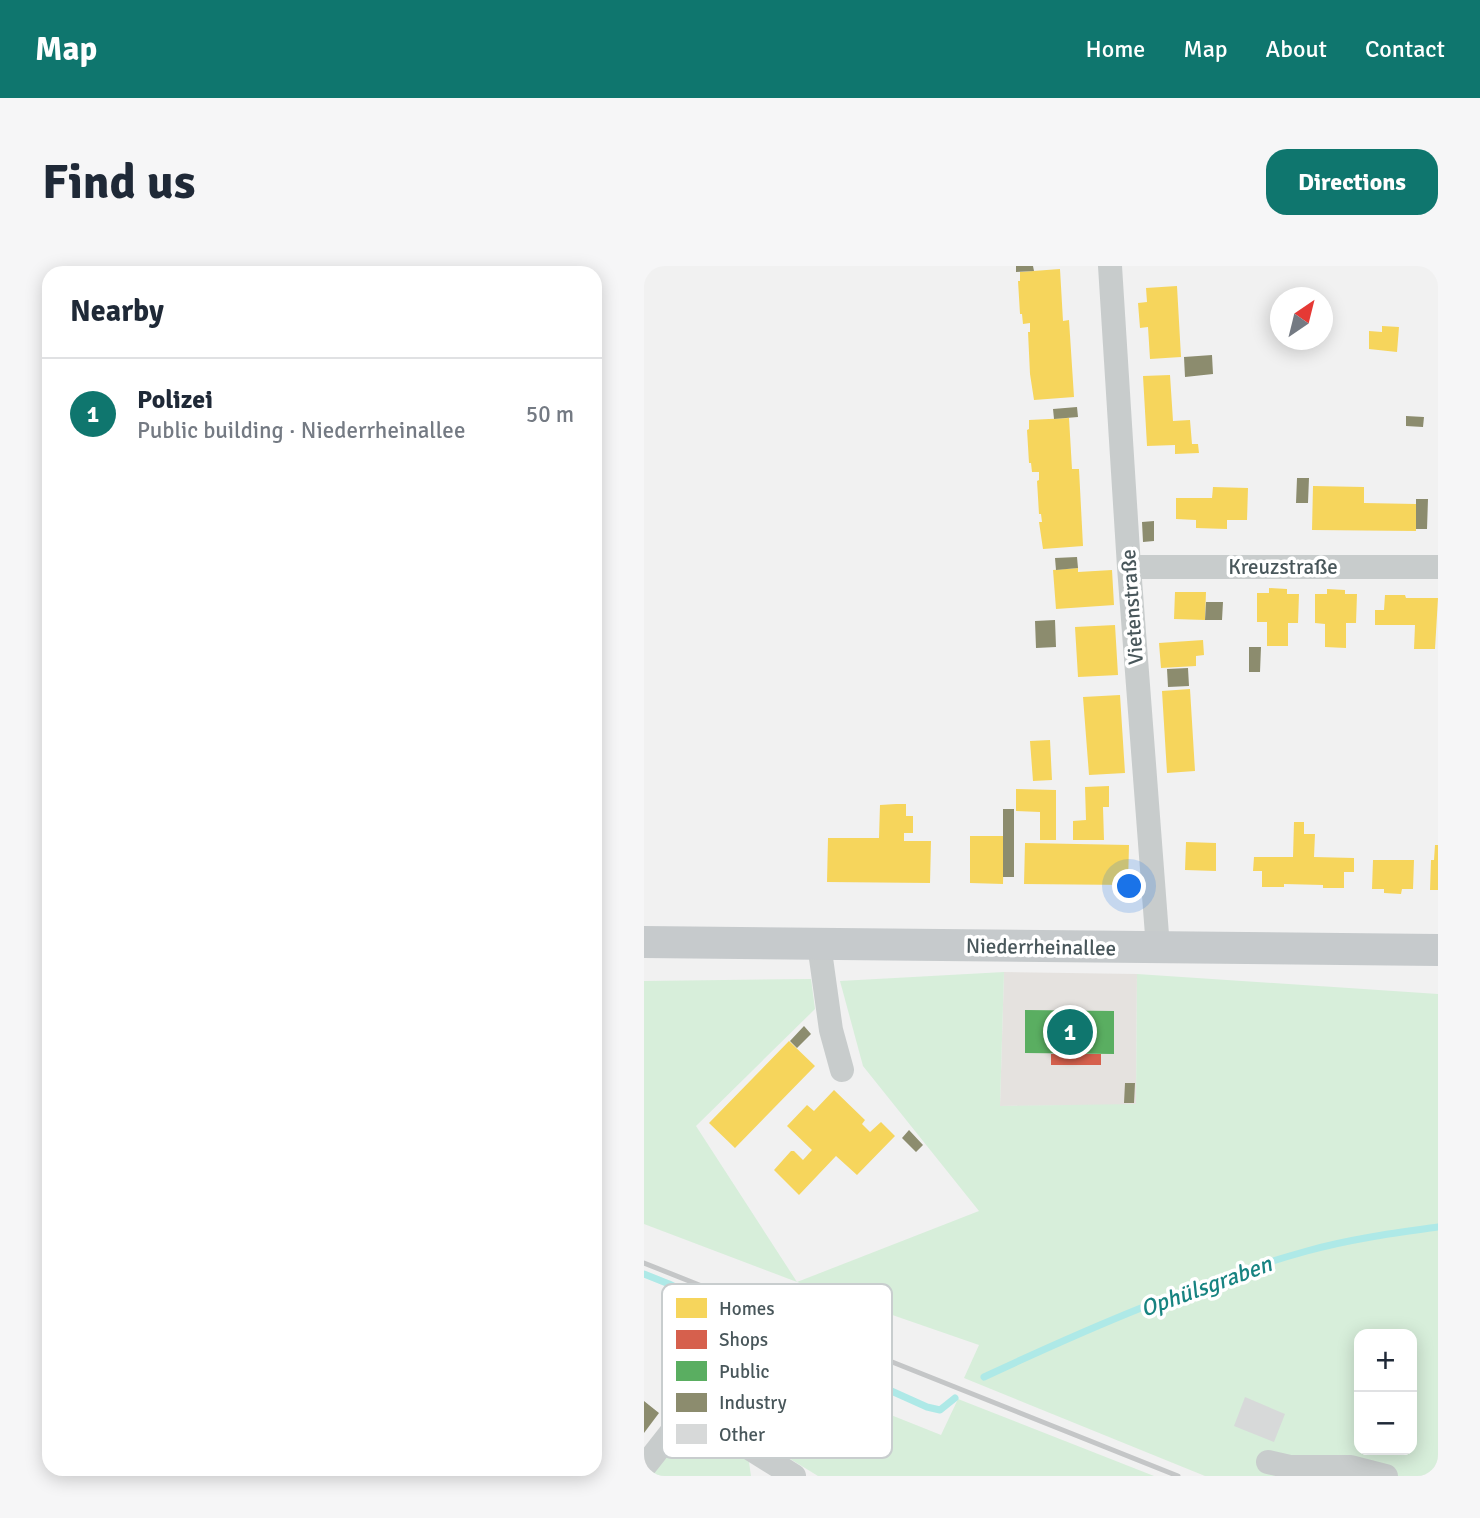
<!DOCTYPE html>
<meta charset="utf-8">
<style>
body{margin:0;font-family:Signika,sans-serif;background:#f6f6f7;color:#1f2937}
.controls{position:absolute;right:21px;bottom:21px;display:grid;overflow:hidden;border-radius:14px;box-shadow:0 4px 18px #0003}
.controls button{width:63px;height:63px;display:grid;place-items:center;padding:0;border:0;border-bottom:2px solid #e0e1e3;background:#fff;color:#1f2937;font:35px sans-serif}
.compass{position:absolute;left:626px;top:21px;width:63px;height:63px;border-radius:50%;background:#fff;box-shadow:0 4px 18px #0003;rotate:35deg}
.you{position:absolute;left:486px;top:621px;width:24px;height:24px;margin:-18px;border:5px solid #fff;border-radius:50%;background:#1a73e8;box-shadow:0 0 0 10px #1a73e833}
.badge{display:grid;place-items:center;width:46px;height:46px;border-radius:50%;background:#0f766e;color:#fff;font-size:23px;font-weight:700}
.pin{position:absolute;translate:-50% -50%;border:4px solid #fff;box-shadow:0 2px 7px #0006}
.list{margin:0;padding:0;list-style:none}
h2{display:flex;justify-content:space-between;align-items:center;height:91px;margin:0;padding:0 28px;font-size:30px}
h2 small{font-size:23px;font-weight:400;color:#747a83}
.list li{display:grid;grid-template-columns:46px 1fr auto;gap:21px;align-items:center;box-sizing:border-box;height:112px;padding:0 28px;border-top:2px solid #e0e1e3}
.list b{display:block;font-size:26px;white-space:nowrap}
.list p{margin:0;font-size:23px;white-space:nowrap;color:#747a83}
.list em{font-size:23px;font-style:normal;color:#747a83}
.map{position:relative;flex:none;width:794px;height:1210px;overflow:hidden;border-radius:21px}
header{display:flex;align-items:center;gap:42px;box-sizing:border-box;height:98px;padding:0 35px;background:#0f766e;color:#fff}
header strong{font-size:33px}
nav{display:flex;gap:38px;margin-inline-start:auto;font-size:24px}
.intro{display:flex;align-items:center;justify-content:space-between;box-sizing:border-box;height:168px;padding:0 42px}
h1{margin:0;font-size:49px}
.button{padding:18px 32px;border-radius:21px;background:#0f766e;color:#fff;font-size:24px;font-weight:700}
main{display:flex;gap:42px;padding:0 42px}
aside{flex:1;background:#fff;border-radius:21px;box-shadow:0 4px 18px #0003}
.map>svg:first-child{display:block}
.commercial{fill:#e5e2df}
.green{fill:#d7eeda;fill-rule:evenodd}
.homes{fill:#f6d55c}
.shops{fill:#d6604d}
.public{fill:#5aae61}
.industry{fill:#8c8c6e}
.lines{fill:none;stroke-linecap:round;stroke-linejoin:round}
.stream{stroke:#aee9e7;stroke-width:7}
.building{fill:#d7d9d9}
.minor{stroke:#c8cccc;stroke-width:24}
.major{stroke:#c6cacc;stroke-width:32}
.rail{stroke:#c4c6c7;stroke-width:5}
.labels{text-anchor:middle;stroke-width:7;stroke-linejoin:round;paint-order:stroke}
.street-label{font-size:21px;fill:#49575b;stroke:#fff}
.water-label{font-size:23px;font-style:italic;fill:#178381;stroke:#fff}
.key{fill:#fff;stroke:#c8cdce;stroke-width:2}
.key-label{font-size:19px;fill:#49575b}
</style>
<header>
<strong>Map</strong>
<nav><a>Home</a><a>Map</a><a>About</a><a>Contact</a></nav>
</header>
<div class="intro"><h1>Find us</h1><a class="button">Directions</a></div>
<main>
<aside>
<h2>Nearby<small></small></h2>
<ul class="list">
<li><span class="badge">1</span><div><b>Polizei</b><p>Public building · Niederrheinallee</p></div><em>50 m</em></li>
</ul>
</aside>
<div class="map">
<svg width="794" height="1210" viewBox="0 0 794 1210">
<rect width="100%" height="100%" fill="#f1f1f1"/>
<path class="commercial" d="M360 706 493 708 492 839 356 840Z"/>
<path class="green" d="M360 706 356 840 492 838 493 708 794 728V1210H561L320 1112 335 1079 153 1016 0 958V715L167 713 171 743 52 860 153 1016 335 945 219 800 196 715ZM715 1068H768V1184H715Z
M69 1078 297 1169 314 1133 510 1210H174L43 1130Z
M77 1176 107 1194 105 1196 107 1210H5L22 1188Z"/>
<path class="homes" d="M416 3 419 55 425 54 430 131 390 134 386 108 384 66H386V57L379 58 378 48H376L374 15H376V6Z
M533 20 537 91 506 93 504 61 496 62 494 37 503 36 502 22Z
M738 60 755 61 753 86 725 83V65L738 66Z
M526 109 529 155 546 154 548 178H554L555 187 531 188V179L503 180 499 110Z
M425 152 428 203H435L439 280 399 283 395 256H398L397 248H395L393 215 395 214V206H388L387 197H385L383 164 385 163V154Z
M669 220 720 221V237L772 238V265L668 264Z
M569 221 604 222 603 254H583V263L552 262V254L532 253V232H568Z
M434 302V306L468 304 470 339 412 343 409 304Z
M625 322 643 323V328H655L654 357H644V380H623V356H613V327H625Z
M683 323 701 324V328H713L712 357H702V382L681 381V358L671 357V328H683Z
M531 326H562L561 354 530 353Z
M741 329H761L762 332H794L791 383H770L771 359H731V344H740Z
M471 359 474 409 434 411 431 361Z
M559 374 560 389 552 390V400L517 402 515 377Z
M546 423 551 505 523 507 518 425Z
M476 429 481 507 445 509 439 431Z
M406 474 408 514 389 515 386 475Z
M465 520V541H459L460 574H429V555L442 554 441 521Z
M372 523 412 524V574H396V546L372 545Z
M252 538H262V550H269V567H260V575H287L286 617 183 616 184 572H235L236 539Z
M650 556H660V568H671L670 591 710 592V606H700V622H679V619L640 618V621H618V605H609L610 591H649Z
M326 570H360L359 618 326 617Z
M542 576 572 577V605L541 604Z
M381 577 485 579 484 619 380 618Z
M791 579H794V624H786L787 594H790Z
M729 594H770L769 623H758L757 628 740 627V623H728Z
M145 775 171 800 91 882 65 857Z
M190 824 221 854 218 858 226 866 237 856 251 870 213 909 192 890 155 929 130 904 147 885H150L159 894 168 884 143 860 163 839 170 845Z"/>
<path class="shops" d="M407 788H457V799H407Z"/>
<path class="public" d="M381 744 470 745V788L381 787Z"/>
<path class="industry" d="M372 0H389L390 5 372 6Z
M568 89 569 108 541 111 540 91Z
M433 141 434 151 410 153 409 143Z
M762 150 780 151 779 161 762 160Z
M653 212H665L664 237H652Z
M772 233H784L783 263H772Z
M510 255V275L499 276 498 256Z
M433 291 434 302 412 304 411 292Z
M562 336H579L578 354H561Z
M411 354 412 381 392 382 391 355Z
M605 381H617L616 406H605Z
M544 402 545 420 524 421 523 403Z
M359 543H370V611H359Z
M160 760 167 768 153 782 146 775Z
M481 817H491L490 837H480Z
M265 864 279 879 272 886 258 872Z
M0 1135 15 1147 0 1167Z"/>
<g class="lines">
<path class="stream" d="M0 1008 25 1018 185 1097 283 1141 296 1144 311 1132
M340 1111C445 1062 551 1016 663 985 705 973 751 967 794 961"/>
</g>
<path class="building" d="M601 1131 641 1148 630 1176 590 1160Z"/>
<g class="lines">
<path class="minor" d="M466 0 485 301 514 682
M485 301H794
M175 678 187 764 198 804
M624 1196 646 1201H707L742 1210
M0 1201 33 1159 46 1152 62 1155 150 1210"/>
<path class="major" d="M0 676 794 684"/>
<path class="rail" d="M0 997 534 1210"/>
</g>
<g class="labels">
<g class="street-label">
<text x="639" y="308">Kreuzstraße</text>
<text transform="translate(488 341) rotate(-94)" y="7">Vietenstraße</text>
<text transform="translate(397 681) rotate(1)" y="7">Niederrheinallee</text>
</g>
<g class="water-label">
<text transform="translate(562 1020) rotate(-20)" y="8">Ophülsgraben</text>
</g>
</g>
<rect x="18" y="1018" width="230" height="174" rx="10" class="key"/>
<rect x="32" y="1032" width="31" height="20" fill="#f6d55c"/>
<rect x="32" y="1064" width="31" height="19" fill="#d6604d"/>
<rect x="32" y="1095" width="31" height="20" fill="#5aae61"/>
<rect x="32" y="1127" width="31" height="19" fill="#8c8c6e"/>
<rect x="32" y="1158" width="31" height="20" fill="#d7d9d9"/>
<g class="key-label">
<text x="75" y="1049">Homes</text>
<text x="75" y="1080">Shops</text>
<text x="75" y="1112">Public</text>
<text x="75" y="1143">Industry</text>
<text x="75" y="1175">Other</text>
</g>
</svg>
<div class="controls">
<button>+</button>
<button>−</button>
</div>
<svg class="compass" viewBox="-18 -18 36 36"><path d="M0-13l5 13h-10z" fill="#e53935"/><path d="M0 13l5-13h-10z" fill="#747a83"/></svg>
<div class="you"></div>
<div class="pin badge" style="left:426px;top:766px">1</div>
</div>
</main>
